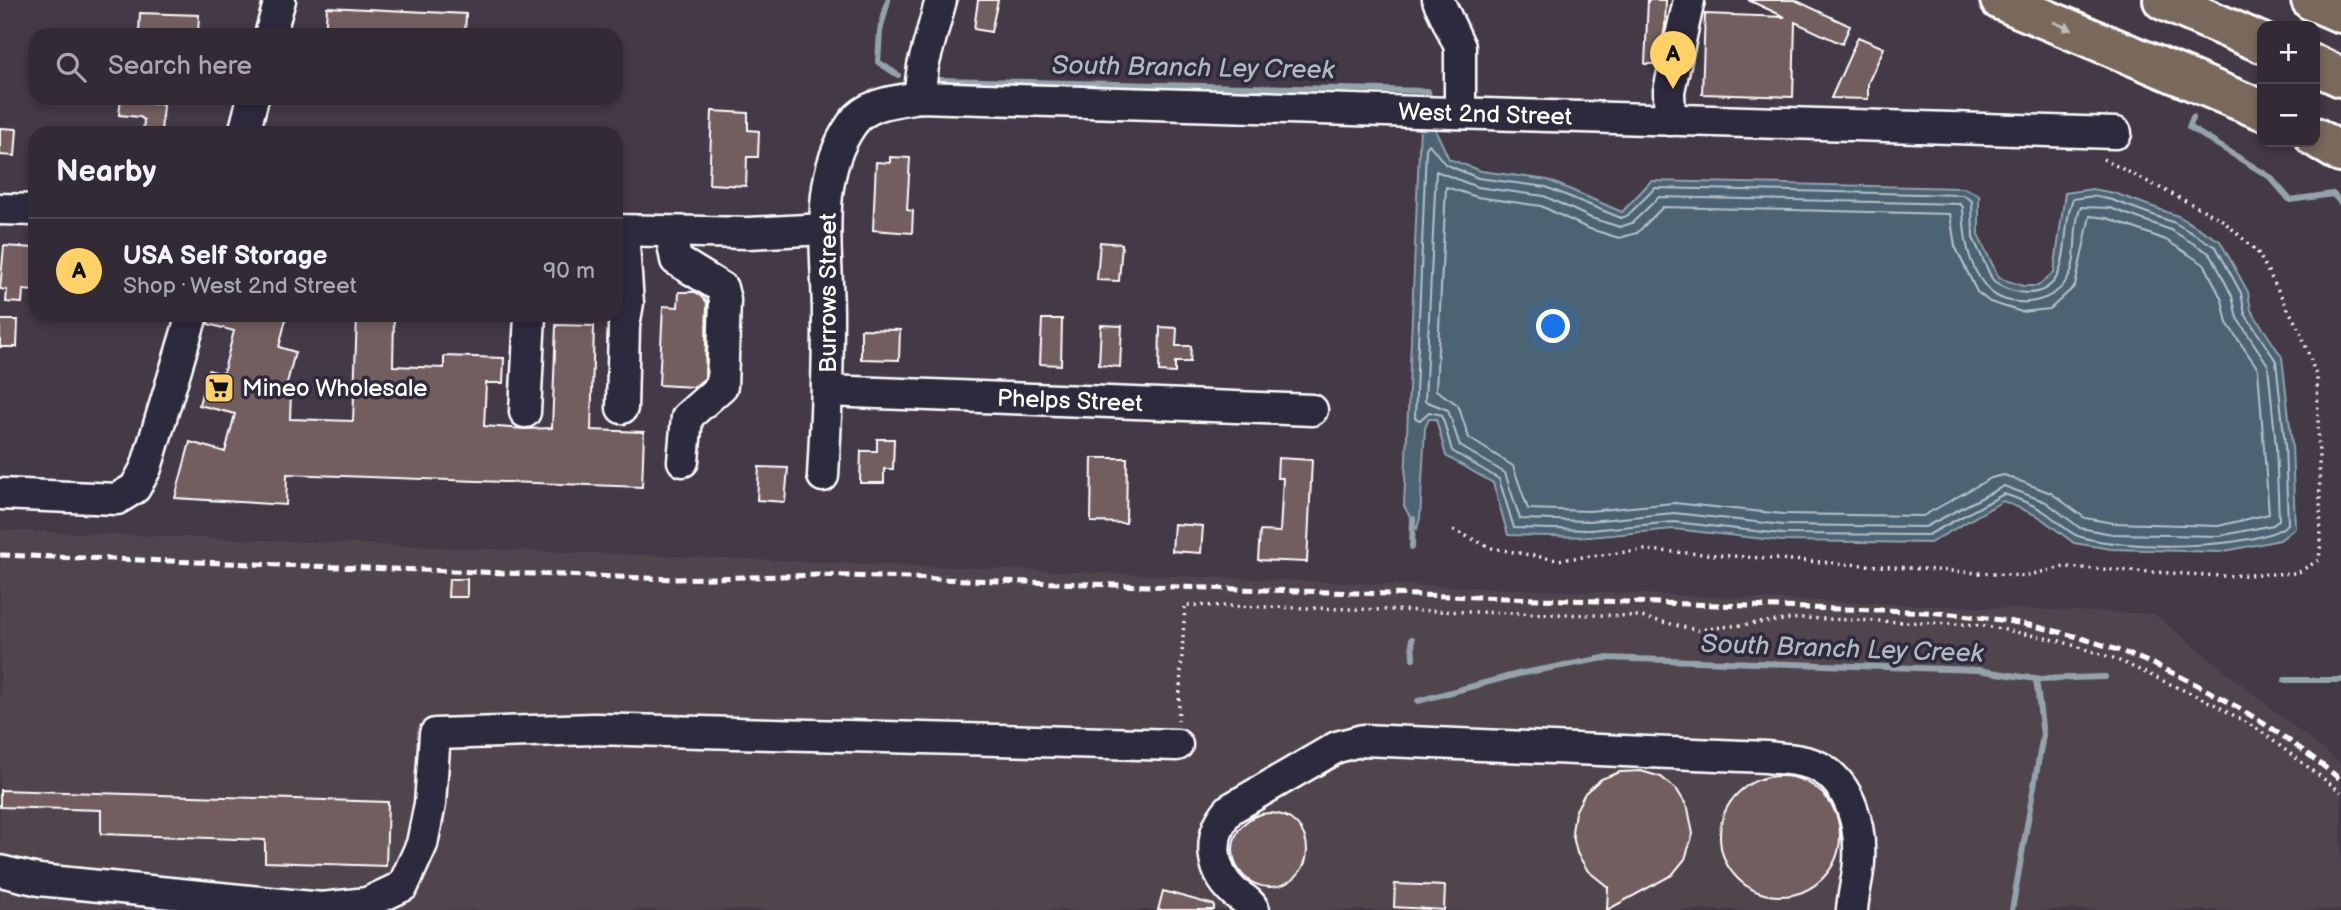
<!DOCTYPE html>
<meta charset="utf-8">
<style>
body{margin:0;font-family:"Balsamiq Sans",sans-serif;background:#3d3741;color:#f1f3f6}
.controls{position:absolute;right:21px;top:21px;display:grid;overflow:hidden;border-radius:14px;box-shadow:0 4px 10px #0003}
.controls button{width:63px;height:63px;display:grid;place-items:center;padding:0;border:0;border-bottom:2px solid #4d4750;background:#322b35;color:#f1f3f6;font:35px sans-serif}
.you{position:absolute;left:1554px;top:327px;width:24px;height:24px;margin:-18px;border:5px solid #fff;border-radius:50%;background:#1a73e8;box-shadow:0 0 0 10px #1a73e833}
.badge{display:grid;place-items:center;width:46px;height:46px;border-radius:50%;background:#ffd166;color:#111;font-size:23px;font-weight:700}
.pin{position:absolute;translate:-50% -58px;filter:drop-shadow(0 2px 4px #0008)}
.pin::after{content:'';position:absolute;top:37px;width:24px;height:21px;background:inherit;clip-path:polygon(0 0,100% 0,50% 100%)}
.list{margin:0;padding:0;list-style:none}
h2{display:flex;justify-content:space-between;align-items:center;height:91px;margin:0;padding:0 28px;font-size:30px}
h2 small{font-size:23px;font-weight:400;color:#a8a7ad}
.list li{display:grid;grid-template-columns:46px 1fr auto;gap:21px;align-items:center;box-sizing:border-box;height:105px;padding:0 28px;border-top:2px solid #4d4750}
.list b{display:block;font-size:26px;white-space:nowrap}
.list p{margin:0;font-size:23px;white-space:nowrap;color:#a8a7ad}
.list em{font-size:23px;font-style:normal;color:#a8a7ad}
.icon{flex:none;width:38px;height:38px;fill:none;stroke:currentColor;stroke-width:2;stroke-linecap:round;stroke-linejoin:round}
.map{position:relative;flex:none;width:2341px;height:910px;overflow:hidden}
.search{position:absolute;background:#322b35;box-shadow:0 4px 10px #0003;left:28px;top:28px;width:595px;height:77px;display:flex;align-items:center;gap:18px;box-sizing:border-box;padding:0 24px;border-radius:21px;color:#a8a7ad;font-size:26px}
.panel{position:absolute;background:#322b35;box-shadow:0 4px 10px #0003;left:28px;top:126px;width:595px;height:196px;border-radius:21px}
.map>svg:first-child{display:block}
.built{fill:#51444e}
.water{fill:#4b6473;stroke:#93a2ab;stroke-width:2}
.lines{fill:none;stroke-linecap:round;stroke-linejoin:round}
.shore{stroke:#b7c1c7;stroke-width:2}
.stream{stroke:#93a2ab;stroke-width:6}
.building{fill:#725d5f;stroke:#fff;stroke-width:2}
.minor-casing{stroke:#fff;stroke-width:35}
.highway-casing{stroke:#fff;stroke-width:44}
.path{stroke:#fff;stroke-width:3.5;stroke-dasharray:2 5;stroke-linecap:butt}
.minor{stroke:#2f2a3d;stroke-width:30}
.highway{stroke:#78695c;stroke-width:38}
.rail{stroke:#fff;stroke-width:5;stroke-dasharray:10 5;stroke-linecap:butt}
.oneway{fill:#c2bcb6}
.labels{text-anchor:middle;stroke-width:7;stroke-linejoin:round;paint-order:stroke}
.street-label{font-size:24px;fill:#fff;stroke:#2f2a3d}
.poi-label{font-size:24px;fill:#fff;stroke:#2f2a3d;text-anchor:start}
.water-label{font-size:26px;font-style:italic;fill:#aeb9c0;stroke:#2f2a3d}
</style>
<div class="map">
<svg width="2341" height="910" viewBox="0 0 2341 910">
<rect width="100%" height="100%" fill="#433947"/>
<filter id="ink" filterUnits="userSpaceOnUse"><feTurbulence type="fractalNoise" baseFrequency=".0143" numOctaves="2"/><feDisplacementMap in="SourceGraphic" scale="14" xChannelSelector="R" yChannelSelector="G"/><feConvolveMatrix kernelMatrix="1 2 1 2 8 2 1 2 1" color-interpolation-filters="sRGB"/></filter>
<g filter="url(#ink)">
<path class="built" d="M0 530 2154 614 2341 764V910H0Z"/>
<path class="water" d="M1420 127 1435 129 1449 159 1481 171 1548 180 1622 212 1651 181 1964 188 1979 195V237L1999 278 2023 286H2038L2054 272 2065 193 2092 189 2114 193 2178 216 2220 241 2248 292 2251 310 2282 357 2292 444 2295 528 2280 540 2220 552 2111 549 2074 543 2038 516 2003 501 1930 543 1782 541 1674 529 1590 537 1508 535 1493 483 1446 456 1436 419H1429L1425 428 1420 518 1417 529 1404 506Z"/>
<g class="lines">
<path class="shore" d="M1429 144 1445 164 1478 178 1546 187 1621 218 1627 216 1655 188 1963 195 1972 201 1973 238 1993 281C2001 288 2017 293 2028 293 2076 292 2059 228 2073 199L2093 196 2112 200 2175 223 2216 247 2241 293 2245 314 2276 361 2285 445 2288 524C2259 551 2115 550 2078 536 2065 531 2055 518 2043 511 2032 504 2016 498 2004 494L1928 535 1782 534 1674 522 1590 530 1514 528 1499 479 1452 451 1442 415 1429 412 1420 420 1415 418 1426 148Z
M1436 171 1477 187 1544 196 1591 218 1620 227 1632 223 1659 197 1960 204 1963 207C1964 235 1967 265 1987 288 2006 310 2051 306 2067 280 2080 260 2071 228 2081 207L2110 208 2171 230 2209 253 2214 260 2232 296 2237 318 2268 365 2276 446 2279 520 2273 525 2219 536 2112 534 2080 528 2046 502 2004 486 1925 527 1783 525 1674 513 1589 521 1520 519 1505 473 1460 446 1448 410 1425 401Z
M1446 187 1477 197 1541 206 1587 228 1619 238 1637 233 1663 207 1950 214 1955 246 1977 292 1990 302 2022 312 2050 309 2075 286 2090 216 2107 218 2166 240 2205 265 2222 300 2227 323 2258 369 2269 514 2218 526 2113 523 2085 518 2051 493 2004 475 1991 478 1923 516 1783 514 1674 503 1589 511 1528 509 1513 466 1469 438 1458 405 1436 390Z"/>
<path class="stream" d="M888 0 880 31 878 62 898 75
M939 80 1428 91 1430 104
M2193 117 2189 127 2270 177 2290 200 2333 194 2341 203
M1412 547 1413 519
M1412 639 1413 658
M2036 679 2105 677
M2285 680H2341
M1418 701 1518 674 1604 658 1978 670 2036 679 2043 735 2012 910"/>
</g>
<path class="building" d="M978 0H998L991 32 974 29Z
M1648 0H1666L1665 27 1657 64H1645Z
M1748 0H1795L1850 26 1842 44 1795 22 1793 97 1702 94 1705 14 1785 17Z
M327 7 466 14 465 35H325Z
M140 13 199 15 198 35H139Z
M1858 37 1884 48 1868 83V99L1831 98Z
M121 98H145V103L163 104 161 133H143L144 120 140 117 119 115Z
M712 111 748 113V130L759 131 758 157H747L746 186 709 184Z
M0 128 17 129 15 156 0 155Z
M890 157 910 158 907 210 913 211 912 233 873 230 876 162 890 163Z
M1100 242 1122 244 1119 281 1097 280Z
M4 246 35 248V291L23 290 22 303 6 302 7 290 0 289Z
M679 292H696L707 302 705 378 694 387 659 385 663 306 678 307Z
M209 315H287L279 347 295 352 285 391 291 392 290 419 353 421 357 317 394 318 393 366 444 368V356L504 358 503 383H486L484 426 525 429 552 428 556 325 594 326 591 430 644 432 642 487 287 474 286 505 175 498 190 442 225 452 235 414 199 405 208 370 223 374 234 331 208 324Z
M1042 319H1062L1061 365 1040 364Z
M0 320H18L17 347H0Z
M1101 325 1122 326 1120 367 1099 365Z
M1160 327 1177 328 1176 346H1191L1190 362H1175V373L1159 372Z
M861 329 900 330 899 360 861 359Z
M877 439H894L893 469H884V483H860L861 451H877Z
M1092 458H1127L1126 523 1091 522Z
M1278 458 1312 460 1307 562 1258 560 1260 531 1280 532 1283 478H1277Z
M759 467 788 468 785 502 757 500Z
M1174 524 1203 526 1201 553 1172 551Z
M449 579H467V597H448Z
M1641 771 1661 777 1677 790 1688 808 1693 834 1685 859 1672 875 1607 910 1608 887 1588 871 1577 853 1572 832 1575 812 1585 793 1601 779 1620 772Z
M1720 836a60 60 0 1 1 120 0a60 60 0 1 1-120 0Z
M0 790 388 802 386 866 265 862V840L101 834V810L0 807Z
M1233 850a37 37 0 1 1 74 0a37 37 0 1 1-74 0Z
M1395 884 1445 886 1444 910 1394 907Z
M1163 891 1214 905V910H1158Z"/>
<g class="lines">
<g class="minor-casing">
<g id="minor">
<path d="M1438 0 1460 47V113"/>
<path d="M270 35 280 0"/>
<path d="M919 97 923 66 941 0"/>
<path d="M1670 120 1669 91 1689 0"/>
<path d="M244 133 253 98"/>
<path d="M0 209 35 210"/>
<path d="M616 230 748 233 825 229"/>
<path d="M671 233 676 260 722 288 725 300 722 386 687 417 683 461"/>
<path id="s1" d="M827 391 1312 410"/>
<path d="M622 408 624 326 628 303 623 231"/>
<path d="M525 412 530 315"/>
<path id="s2" d="M823 476C826 423 828 370 828 316 828 255 813 178 852 124 866 103 897 101 919 97L2116 133"/>
<path d="M0 494 117 499 135 488 146 468 192 315"/>
<path d="M0 871 39 880 322 908 367 903 403 886 422 844 430 804 435 734 594 729 1177 745"/>
<path d="M1254 910C1250 901 1241 898 1234 892 1209 869 1208 833 1230 809L1337 747 1363 740 1766 757C1783 759 1804 759 1819 767 1852 785 1861 828 1859 862 1858 878 1853 894 1852 910"/>
</g>
</g>
<g class="highway-casing">
<path id="highway" d="M2000 0 2262 110
M2163 0 2262 43
M2311 0 2341 13
M2315 65 2341 77
M2315 137 2341 153"/>
</g>
<path class="path" d="M1453 530 1492 548 1557 560 1645 550 2024 576 2064 567 2222 576 2297 573 2319 560 2321 541 2317 378 2301 333 2257 251 2221 219 2103 159
M1178 721 1185 605 1637 616 1697 630 1801 618 1981 625 2060 641 2113 658 2214 704 2259 730 2341 792"/>
<use href="#minor" class="minor"/>
<use href="#highway" class="highway"/>
<path class="rail" d="M0 555 674 579 820 575 1840 609C1886 610 1932 611 1978 617 2113 632 2237 695 2341 780"/>
</g>
<defs><path id="oneway-solid" d="M-6-.8H1V-3.2L6.5 0L1 3.2V.8H-6Z" transform="scale(1.75)"/></defs>
<use class="oneway" href="#oneway-solid" transform="translate(2063 26) rotate(23)"/>
</g>
<defs>
<g id="supermarket-square" transform="scale(1.575)"><rect x="-9" y="-9" width="18" height="18" rx="4" fill="#ffd166" stroke="#2f2a3d"/><path d="M-6-5.5h2.5l.6 2H6L4.5 2H-2.5L-4.4-4H-6ZM-1.5 3.2a1.3 1.3 0 1 0 .1 0ZM3 3.2a1.3 1.3 0 1 0 .1 0Z" fill="#111"/></g>
</defs>
<g fill-rule="evenodd">
<use href="#supermarket-square" x="219" y="388"/>
</g>
<g class="labels">
<g class="street-label">
<text dy="8" stroke="none"><textPath href="#s2" startOffset="998">West 2nd Street</textPath></text>
<text transform="translate(828 293) rotate(-90)" y="8">Burrows Street</text>
<text dy="8" stroke="none"><textPath href="#s1" startOffset="243">Phelps Street</textPath></text>
</g>
<g class="poi-label">
<text x="242" y="396">Mineo Wholesale</text>
</g>
<g class="water-label">
<text transform="translate(1193 67) rotate(1)" y="9">South Branch Ley Creek</text>
<text transform="translate(1842 648) rotate(2)" y="9">South Branch Ley Creek</text>
</g>
</g>
</svg>
<div class="controls">
<button>+</button>
<button>−</button>
</div>
<div class="you"></div>
<div class="pin badge" style="left:1673px;top:89px">A</div>
<div class="search"><svg class="icon" aria-label="search" viewBox="0 0 24 24"><circle cx="10" cy="10" r="6"/><path d="M15 15l6 6"/></svg>Search here</div>
<section class="panel">
<h2>Nearby<small></small></h2>
<ul class="list">
<li><span class="badge">A</span><div><b>USA Self Storage</b><p>Shop · West 2nd Street</p></div><em>90 m</em></li>
</ul>
</section>
</div>
